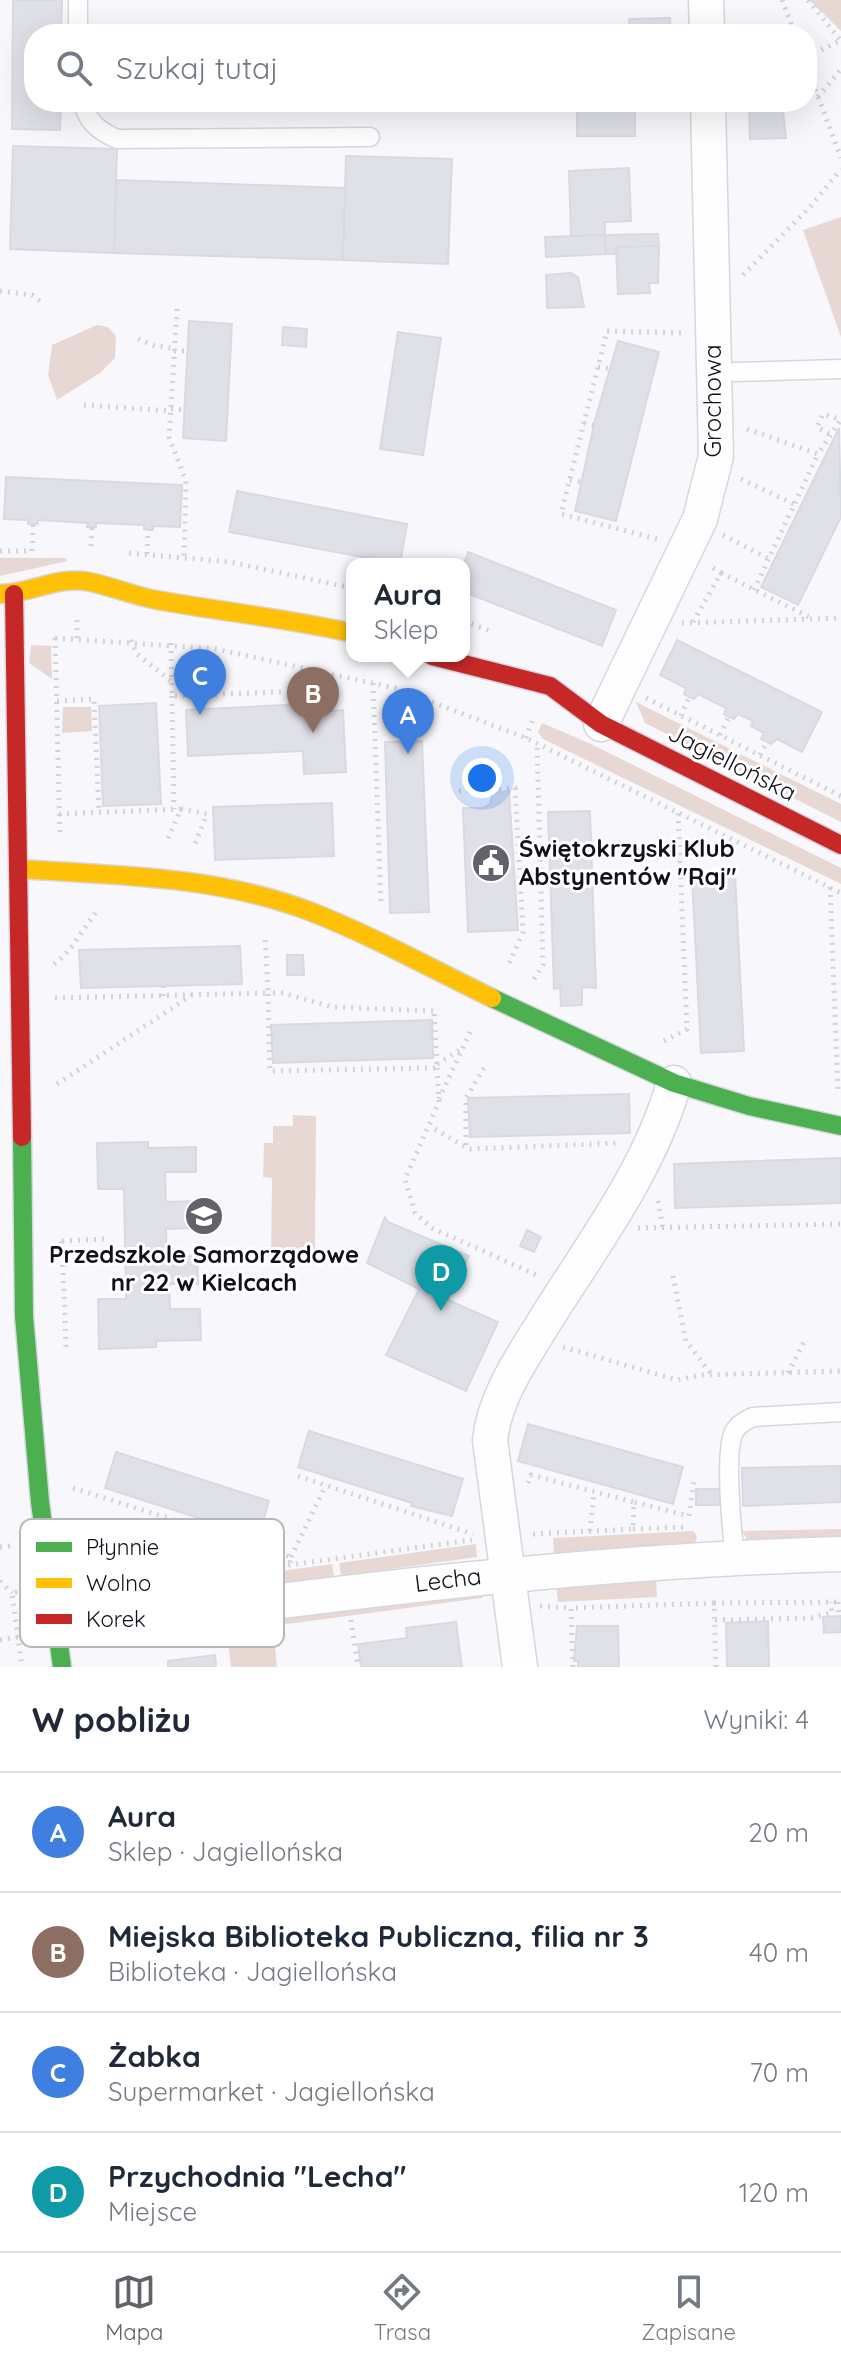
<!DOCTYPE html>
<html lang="pl">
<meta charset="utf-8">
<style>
body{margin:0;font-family:Quicksand,sans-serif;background:#f2f2f3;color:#1f2937}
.you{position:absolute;left:482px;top:778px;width:28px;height:28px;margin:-20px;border:6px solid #fff;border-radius:50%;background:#1a73e8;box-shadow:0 0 0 12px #1a73e833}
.badge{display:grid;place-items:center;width:52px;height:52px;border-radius:50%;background:#61626a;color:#fff;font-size:26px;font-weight:700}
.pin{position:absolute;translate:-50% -66px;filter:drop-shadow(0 2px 4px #0008)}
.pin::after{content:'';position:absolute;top:42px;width:28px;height:24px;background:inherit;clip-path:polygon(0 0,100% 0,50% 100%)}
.popup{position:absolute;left:346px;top:558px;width:124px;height:104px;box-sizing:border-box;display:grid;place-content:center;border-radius:16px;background:#fff;filter:drop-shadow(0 2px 6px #0005);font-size:26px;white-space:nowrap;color:#747a83}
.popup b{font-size:30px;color:#1f2937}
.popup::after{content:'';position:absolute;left:50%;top:100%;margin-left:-16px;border:16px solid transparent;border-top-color:#fff}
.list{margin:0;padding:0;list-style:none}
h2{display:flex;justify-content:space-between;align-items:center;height:104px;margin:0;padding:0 32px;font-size:34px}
h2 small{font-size:26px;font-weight:400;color:#747a83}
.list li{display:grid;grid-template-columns:52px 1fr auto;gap:24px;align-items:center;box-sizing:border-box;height:120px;padding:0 32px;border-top:2px solid #e0e1e3}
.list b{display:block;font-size:30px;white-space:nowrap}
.list p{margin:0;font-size:26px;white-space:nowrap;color:#747a83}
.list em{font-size:26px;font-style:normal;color:#747a83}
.icon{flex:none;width:44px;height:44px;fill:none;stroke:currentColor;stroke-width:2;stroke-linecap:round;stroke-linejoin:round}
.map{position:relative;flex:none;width:841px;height:1667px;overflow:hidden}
.search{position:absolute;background:#fff;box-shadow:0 8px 32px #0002;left:24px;right:24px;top:24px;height:88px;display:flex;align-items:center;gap:20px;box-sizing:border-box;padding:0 28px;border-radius:32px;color:#747a83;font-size:30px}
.sheet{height:584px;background:#fff}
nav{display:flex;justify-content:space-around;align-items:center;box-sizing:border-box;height:112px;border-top:2px solid #e0e1e3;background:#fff;font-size:22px;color:#747a83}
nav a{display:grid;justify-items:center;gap:4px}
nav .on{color:#61626a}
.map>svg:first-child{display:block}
.green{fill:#e7d8d3}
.building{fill:#e0e0e8;stroke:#d9d9e2;stroke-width:2}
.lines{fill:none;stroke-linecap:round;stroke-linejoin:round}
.lane-casing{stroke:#d6d6df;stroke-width:21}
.street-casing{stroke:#d6d6df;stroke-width:37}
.fast-casing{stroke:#d6d6df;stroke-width:21}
.slow-casing{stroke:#d6d6df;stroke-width:21}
.jam-casing{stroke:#d6d6df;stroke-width:21}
.path{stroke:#d2d3d4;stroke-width:5;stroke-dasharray:2 6;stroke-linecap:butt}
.lane{stroke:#fefeff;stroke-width:18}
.street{stroke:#fefeff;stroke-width:34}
.fast{stroke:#4caf50;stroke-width:18}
.slow{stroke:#ffc107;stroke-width:18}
.jam{stroke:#c62828;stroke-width:18}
.labels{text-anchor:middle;stroke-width:6;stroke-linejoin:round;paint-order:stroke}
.street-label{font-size:24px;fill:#10111c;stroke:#fff}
.poi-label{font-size:24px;font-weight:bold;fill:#10111c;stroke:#fff;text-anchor:start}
.key{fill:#fff;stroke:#b7b8bb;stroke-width:2}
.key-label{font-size:22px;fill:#10111c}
</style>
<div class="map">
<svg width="841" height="1667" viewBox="0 0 841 1667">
<rect width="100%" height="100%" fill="#f8f8fc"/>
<path class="green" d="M809 0H841V31Z
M841 217V337L803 230Z
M97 325 108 327 116 336 115 358 100 373 57 400 48 375 52 345Z
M0 558H65L68 561 0 576Z
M31 645 51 646 52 679 29 663Z
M636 702 841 804V822L645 723Z
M63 707H91L92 731 62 733Z
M542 723 591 744 841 868V884L543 739 538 732Z
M293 1115 316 1116 315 1257H271L272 1178 263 1177 264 1143H273V1126H293Z
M841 1529V1543L748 1541 742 1531Z
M693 1531 697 1536 695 1544 554 1553 553 1538Z
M476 1544 477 1557 341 1576 339 1563Z
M332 1564 334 1577 100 1608 101 1601 107 1595Z
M656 1575 657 1597 558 1602 556 1583Z
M481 1587 482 1598 227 1632 225 1618Z
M217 1620 220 1632 106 1648 104 1637Z
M274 1636 277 1667H231L228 1643Z"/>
<path class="building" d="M13 0H62L61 34H34V102H61L60 130 12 129Z
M670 18 671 34H630L629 19Z
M577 102H635V136H577Z
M749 102H782L786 138 750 139Z
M13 146 117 149 114 253 10 249Z
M346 156 452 159 448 264 343 260Z
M629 168 631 221 605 222V235L571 236 569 171Z
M116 180 345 188 343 260 114 253Z
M658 234 659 246 616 247 617 254H606L605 235Z
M605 235 606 254 546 257 545 237Z
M659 246 658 283H649L650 293 618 294 616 247Z
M570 273 578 277 584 307 547 308 546 275Z
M189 321 232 324 226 441 183 438Z
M283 327 307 329 306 347 282 345Z
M398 332 441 338 423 455 380 449Z
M618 341 659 352 616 521 575 511 595 420Z
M839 428 841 517 798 605 761 587Z
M6 477 182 485 180 527 153 526V530H148L144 529V525L96 523V527H87L88 523 38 520V524H28V520L4 519Z
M237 491 407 524 400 564 229 532Z
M468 552 616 610 602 646 464 592V564Z
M677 640 822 712 802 752 777 739 771 744 761 739 764 733 751 726 753 721 738 714 734 719 729 717 724 714 726 708 698 694 694 699 689 697 684 694 686 688 660 675Z
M156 703 161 804 103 806 99 706Z
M304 704V712L343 710 346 772 304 774 303 751 188 756 186 710Z
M422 741 429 912 390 913 385 742Z
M509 791 518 930 468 932 463 808H483L490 804 493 793Z
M332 803 334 856 215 860 213 807Z
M590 811 596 988 582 987V1005L561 1006 560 988 554 989 548 812Z
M735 875 744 1051 701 1053 692 877Z
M240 946 242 984 81 988 79 950Z
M287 955H303L304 975H287Z
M432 1020 433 1058 273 1063 271 1025Z
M629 1094 630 1133 470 1137 468 1098Z
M148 1142V1148L196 1147V1172H165L166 1202 196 1201 197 1228 166 1229 167 1257 197 1256 198 1284H169L170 1309H200L201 1340 156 1341V1347L99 1349 98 1299H126L124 1189H98L97 1143Z
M841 1158V1203L675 1208 674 1164Z
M385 1217 388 1222 469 1256 448 1300 498 1322 466 1391 386 1355 419 1289 367 1263Z
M527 1230 541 1237 534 1252 520 1246Z
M528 1424 683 1467 673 1504 518 1461Z
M309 1431 463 1479 452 1516 411 1506 412 1503 298 1467Z
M116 1452 269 1501 258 1537 105 1488Z
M841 1466V1502L743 1506 742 1468Z
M696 1489H720V1505H696Z
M841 1616V1632L824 1633 823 1617Z
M768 1621 769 1667H727L726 1623Z
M456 1622 462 1667H361L358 1644 407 1638 406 1628Z
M577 1626H618L619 1667H578V1661H574Z
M215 1655 216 1667H168V1661Z"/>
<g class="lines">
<g class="lane-casing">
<path id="lane" d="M78 34V0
M83 102C87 122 99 131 117 139L370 137
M734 372 841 369
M735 1557C732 1533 724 1451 734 1432 738 1424 745 1421 753 1417L841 1412"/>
</g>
<g class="street-casing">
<path id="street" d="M706 0 707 34
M601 724 700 519 716 456 708 102
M57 1630C319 1595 576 1561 841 1554
M520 1667 490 1440C495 1395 523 1357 546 1319 593 1244 650 1169 674 1083"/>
</g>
<g class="fast-casing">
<path id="fast" d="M492 998 674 1083 749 1106 841 1126
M22 1137 24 1316 40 1502 62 1667"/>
</g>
<g class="slow-casing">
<path id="slow" d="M0 594C29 594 55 577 85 581 109 585 133 596 157 600 222 612 287 618 352 633
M18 869C115 875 217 876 309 911 371 935 432 969 492 998"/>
</g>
<g class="jam-casing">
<path id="jam" d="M14 594 22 1137
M432 656 550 686 601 724 841 845"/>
</g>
<path class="path" d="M782 0 795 34
M808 0 841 41
M807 57 841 40
M807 67 841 158
M818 97 841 69
M743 275 811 206 841 169
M0 291 32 295 41 302
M177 309 169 437 186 481 184 558
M138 339 155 346 174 348
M174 351H187
M598 367 610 369
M84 405 171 411
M171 409 185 410
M584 423 596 426
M747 429 818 454 841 419
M829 434 817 427 823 414 839 419
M741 479 794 504
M570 480 582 482
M723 535 769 559
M657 539 561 514 607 331 684 333
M91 546 92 527
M0 551H27
M32 551 33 524
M129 553 230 562 352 588
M147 554 148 530
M721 573 809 617
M754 590 818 454
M464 621 493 632
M693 622 721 573 709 565
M682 623 841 618
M55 638 60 838
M55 638 216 649 395 688 526 738 841 893
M77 638V618
M131 640 137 654 172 682
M171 643 172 696 307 691 318 670
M373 683 381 906
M172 696 174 809
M646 698 841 796
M57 701 94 699 99 812
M681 716 689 697
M720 735 729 717
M526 738 533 719
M760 755 767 742
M459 791 515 788 523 932 508 966
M181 809 207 814 193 849
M59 814 181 809 166 843
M830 887 838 1091
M54 964C72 952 83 928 97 911
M534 979 543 965 537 743
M163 986V996
M55 998 268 993 265 935
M433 1011 332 1007 283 993H268L270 1071 437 1068 434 1008
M664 1041 687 1029 678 813
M437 1064 463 1048
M437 1068 439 1102 405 1179 415 1213 432 1228 539 1276
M57 1084 192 995
M439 1099 472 1028
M435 1129 469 1149 620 1143
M466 1145V1098L487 1063
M658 1201 663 1228
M638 1228 841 1224
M62 1241 66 1347
M62 1241 104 1239
M673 1276 686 1341 712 1375
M563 1347 677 1380 701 1375 841 1371
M788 1373 806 1338
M298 1476 473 1534
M528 1483 531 1475 634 1502
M73 1488 291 1557 290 1563
M633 1529 688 1527
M590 1531 594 1492
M533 1534 633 1529 634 1502 689 1516 694 1480
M0 1547 11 1546
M291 1557 326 1485
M201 1577 472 1540
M0 1581 12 1593
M17 1592 12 1593 22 1667
M838 1602 839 1617
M714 1603 841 1602
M540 1606 571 1608
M351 1620 358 1667
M715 1620 811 1618 832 1613 831 1602
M0 1640 18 1637
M573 1667 571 1608 714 1603 716 1667"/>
<use href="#lane" class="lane"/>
<use href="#street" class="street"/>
<use href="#fast" class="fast"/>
<use href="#slow" class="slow"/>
<use href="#jam" class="jam"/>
</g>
<defs>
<g id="civic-disc" transform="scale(2)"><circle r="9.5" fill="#61626a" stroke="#fff"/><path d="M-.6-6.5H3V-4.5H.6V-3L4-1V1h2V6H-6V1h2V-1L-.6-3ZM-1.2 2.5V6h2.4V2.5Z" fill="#fff"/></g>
<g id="school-disc" transform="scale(2)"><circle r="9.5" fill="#61626a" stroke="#fff"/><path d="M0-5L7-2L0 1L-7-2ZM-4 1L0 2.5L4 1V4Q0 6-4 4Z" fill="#fff"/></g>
</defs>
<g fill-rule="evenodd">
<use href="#civic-disc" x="491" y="863"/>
<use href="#school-disc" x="204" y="1216"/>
</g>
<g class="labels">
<g class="street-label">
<text transform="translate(713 401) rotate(-90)" y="8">Grochowa</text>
<text transform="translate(732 763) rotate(27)" y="8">Jagiellońska</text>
<text transform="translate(448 1580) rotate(-7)" y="8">Lecha</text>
</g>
<g class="poi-label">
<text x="519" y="857">Świętokrzyski Klub<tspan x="519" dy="28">Abstynentów "Raj"</tspan></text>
<text x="204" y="1263" text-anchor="middle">Przedszkole Samorządowe<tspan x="204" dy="28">nr 22 w Kielcach</tspan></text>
</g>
</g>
<rect x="20" y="1519" width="264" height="128" rx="12" class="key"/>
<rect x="36" y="1542" width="36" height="10" fill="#4caf50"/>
<rect x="36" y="1578" width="36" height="10" fill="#ffc107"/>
<rect x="36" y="1614" width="36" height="10" fill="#c62828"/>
<g class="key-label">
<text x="86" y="1555">Płynnie</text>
<text x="86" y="1591">Wolno</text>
<text x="86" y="1627">Korek</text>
</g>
</svg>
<div class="you"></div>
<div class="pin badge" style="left:408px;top:754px;background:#3f7fe0">A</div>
<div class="popup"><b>Aura</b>Sklep</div>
<div class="pin badge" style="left:313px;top:733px;background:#8d6e63">B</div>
<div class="pin badge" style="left:200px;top:715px;background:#3f7fe0">C</div>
<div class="pin badge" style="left:441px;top:1311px;background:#0f9aa8">D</div>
<div class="search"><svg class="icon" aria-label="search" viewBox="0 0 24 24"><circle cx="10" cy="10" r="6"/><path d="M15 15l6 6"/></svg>Szukaj tutaj</div>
</div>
<section class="sheet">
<h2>W pobliżu<small>Wyniki: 4</small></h2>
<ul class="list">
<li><span class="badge" style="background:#3f7fe0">A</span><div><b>Aura</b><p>Sklep · Jagiellońska</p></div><em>20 m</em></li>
<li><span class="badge" style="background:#8d6e63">B</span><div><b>Miejska Biblioteka Publiczna, filia nr 3</b><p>Biblioteka · Jagiellońska</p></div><em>40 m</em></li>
<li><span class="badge" style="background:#3f7fe0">C</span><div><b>Żabka</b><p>Supermarket · Jagiellońska</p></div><em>70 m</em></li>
<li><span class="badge" style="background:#0f9aa8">D</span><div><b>Przychodnia &quot;Lecha&quot;</b><p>Miejsce</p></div><em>120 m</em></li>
</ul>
</section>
<nav>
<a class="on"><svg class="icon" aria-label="map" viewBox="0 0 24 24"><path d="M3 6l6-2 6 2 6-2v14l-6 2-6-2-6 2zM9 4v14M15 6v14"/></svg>Mapa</a>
<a><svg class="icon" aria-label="directions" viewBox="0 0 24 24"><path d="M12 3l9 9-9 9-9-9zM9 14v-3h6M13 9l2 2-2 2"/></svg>Trasa</a>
<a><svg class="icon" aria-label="saved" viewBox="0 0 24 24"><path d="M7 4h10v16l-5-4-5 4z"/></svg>Zapisane</a>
</nav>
